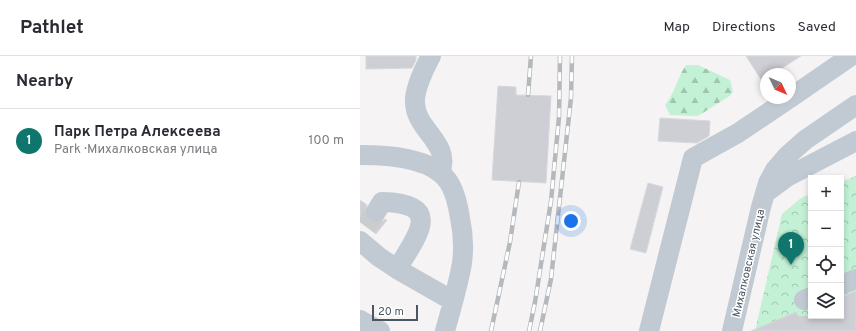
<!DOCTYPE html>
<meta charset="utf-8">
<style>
body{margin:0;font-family:Overpass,sans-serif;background:#f2f2f3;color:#2b2b33}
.controls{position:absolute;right:12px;bottom:12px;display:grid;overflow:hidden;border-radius:0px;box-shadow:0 2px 6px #0003}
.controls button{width:36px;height:36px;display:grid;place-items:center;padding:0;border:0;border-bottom:1px solid #e1e1e2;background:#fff;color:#2b2b33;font:20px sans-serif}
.compass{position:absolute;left:400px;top:12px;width:36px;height:36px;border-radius:50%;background:#fff;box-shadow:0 2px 6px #0003;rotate:134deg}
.scale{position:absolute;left:12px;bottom:10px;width:46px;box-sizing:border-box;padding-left:4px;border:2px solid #4a5661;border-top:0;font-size:11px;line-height:14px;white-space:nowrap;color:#4a5661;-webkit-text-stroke:3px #fff;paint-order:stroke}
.you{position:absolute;left:211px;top:165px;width:14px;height:14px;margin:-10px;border:3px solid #fff;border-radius:50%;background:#1a73e8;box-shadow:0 0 0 6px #1a73e833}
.badge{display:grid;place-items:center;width:26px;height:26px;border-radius:50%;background:#0f766e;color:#fff;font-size:13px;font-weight:700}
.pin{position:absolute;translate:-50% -33px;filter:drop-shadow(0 1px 2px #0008)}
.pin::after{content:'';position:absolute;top:21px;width:14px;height:12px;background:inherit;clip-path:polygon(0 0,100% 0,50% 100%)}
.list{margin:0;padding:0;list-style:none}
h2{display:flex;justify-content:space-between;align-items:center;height:52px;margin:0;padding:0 16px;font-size:17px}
h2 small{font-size:13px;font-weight:400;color:#7c7c81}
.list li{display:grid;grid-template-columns:26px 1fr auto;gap:12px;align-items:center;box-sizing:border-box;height:64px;padding:0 16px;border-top:1px solid #e1e1e2}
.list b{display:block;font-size:15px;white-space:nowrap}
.list p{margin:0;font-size:13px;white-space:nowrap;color:#7c7c81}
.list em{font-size:13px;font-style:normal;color:#7c7c81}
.icon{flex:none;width:22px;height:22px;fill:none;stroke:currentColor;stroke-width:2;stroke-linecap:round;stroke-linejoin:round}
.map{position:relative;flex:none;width:496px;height:275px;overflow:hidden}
header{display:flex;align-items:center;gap:24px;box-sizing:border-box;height:56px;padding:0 20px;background:#fff;border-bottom:1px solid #e1e1e2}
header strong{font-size:19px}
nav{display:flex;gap:22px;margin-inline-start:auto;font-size:14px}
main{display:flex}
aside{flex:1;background:#fff}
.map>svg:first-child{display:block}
.forest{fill:url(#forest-firs)}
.park{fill:url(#park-crowns)}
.building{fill:#cdcfd5;stroke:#d7d9de}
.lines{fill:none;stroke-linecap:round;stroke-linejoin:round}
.minor-tunnel{stroke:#caccce;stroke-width:20;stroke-dasharray:20 10;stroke-linecap:butt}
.minor{stroke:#c1cad2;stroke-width:20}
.rail-casing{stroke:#b5b8bd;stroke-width:4.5}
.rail{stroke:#fff;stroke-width:3;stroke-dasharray:9;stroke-linecap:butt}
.labels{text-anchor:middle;stroke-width:3;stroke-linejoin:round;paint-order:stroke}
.street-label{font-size:11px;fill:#4a5661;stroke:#fff}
</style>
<header>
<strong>Pathlet</strong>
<nav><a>Map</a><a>Directions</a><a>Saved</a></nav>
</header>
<main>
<aside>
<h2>Nearby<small></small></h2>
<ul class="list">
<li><span class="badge">1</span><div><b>Парк Петра Алексеева</b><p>Park · Михалковская улица</p></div><em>100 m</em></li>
</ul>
</aside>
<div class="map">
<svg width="496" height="275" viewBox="0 0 496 275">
<defs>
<pattern id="forest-firs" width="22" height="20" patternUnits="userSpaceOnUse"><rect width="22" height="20" fill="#c3f1d5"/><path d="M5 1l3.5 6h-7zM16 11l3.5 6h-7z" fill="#a0c6b0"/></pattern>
<pattern id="park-crowns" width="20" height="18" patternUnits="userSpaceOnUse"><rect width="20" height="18" fill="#c3f1d5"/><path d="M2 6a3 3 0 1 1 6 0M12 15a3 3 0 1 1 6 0" fill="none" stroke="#a0c6b0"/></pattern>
</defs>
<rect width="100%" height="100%" fill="#f5f3f3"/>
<path class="forest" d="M326 9H338L370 24 373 35 371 39 338 60 310 59 305 49C315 37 317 22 326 9Z"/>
<path class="park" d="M496 120V275H395L422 158 441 142 451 138V260H481V126Z"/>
<path class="building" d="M6 0H56V4L52 12 6 13Z
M386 0H441L413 18H406V22L402 25Z
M138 30 156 31V39L191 40 186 127 132 124Z
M300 62 350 65 349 80 337 87 298 85Z
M288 127 303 131 286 197 270 193Z
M0 144 7 149 5 156 6 161 10 166 16 167 21 166 25 163 27 164 16 178 0 166Z
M496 235V275H391L436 256 438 260H481V241Z"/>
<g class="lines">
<path class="minor-tunnel" d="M6 170 16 156"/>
<path class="minor" d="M71 0C65 11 54 34 55 47 56 75 92 87 80 117
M430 42 491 0
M0 99C26 99 71 101 88 125 95 135 98 149 100 162 103 176 104 192 102 207 98 230 91 253 85 275
M408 135 427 121 496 85
M0 185 19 201 37 213C57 180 85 147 22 146L16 156
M37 213 93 245
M481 229 496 223
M444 244 451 241
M0 264 20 275
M289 275 333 102 378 77 430 42
M372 275 401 151 408 127 415 114 427 100 445 84 496 49"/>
<g class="rail-casing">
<path id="rail" d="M168 39 171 0
M131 275 150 186 159 126
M169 275 175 246 191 145 199 61 200 0
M180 275 191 223 211 42 212 0"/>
</g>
<use href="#rail" class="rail"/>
</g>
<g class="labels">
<g class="street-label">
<text transform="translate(388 207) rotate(-77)" y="4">Михалковская улица</text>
</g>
</g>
</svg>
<div class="controls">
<button>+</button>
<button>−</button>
<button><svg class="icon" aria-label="locate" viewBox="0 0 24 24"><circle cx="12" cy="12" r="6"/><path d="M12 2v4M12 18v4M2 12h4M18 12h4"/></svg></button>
<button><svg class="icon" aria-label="layers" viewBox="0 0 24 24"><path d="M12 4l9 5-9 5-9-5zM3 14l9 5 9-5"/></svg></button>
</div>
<svg class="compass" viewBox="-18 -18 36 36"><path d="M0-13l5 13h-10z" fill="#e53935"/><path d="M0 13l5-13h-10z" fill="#7c7c81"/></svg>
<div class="scale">20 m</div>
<div class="you"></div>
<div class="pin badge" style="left:431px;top:209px">1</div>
</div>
</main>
